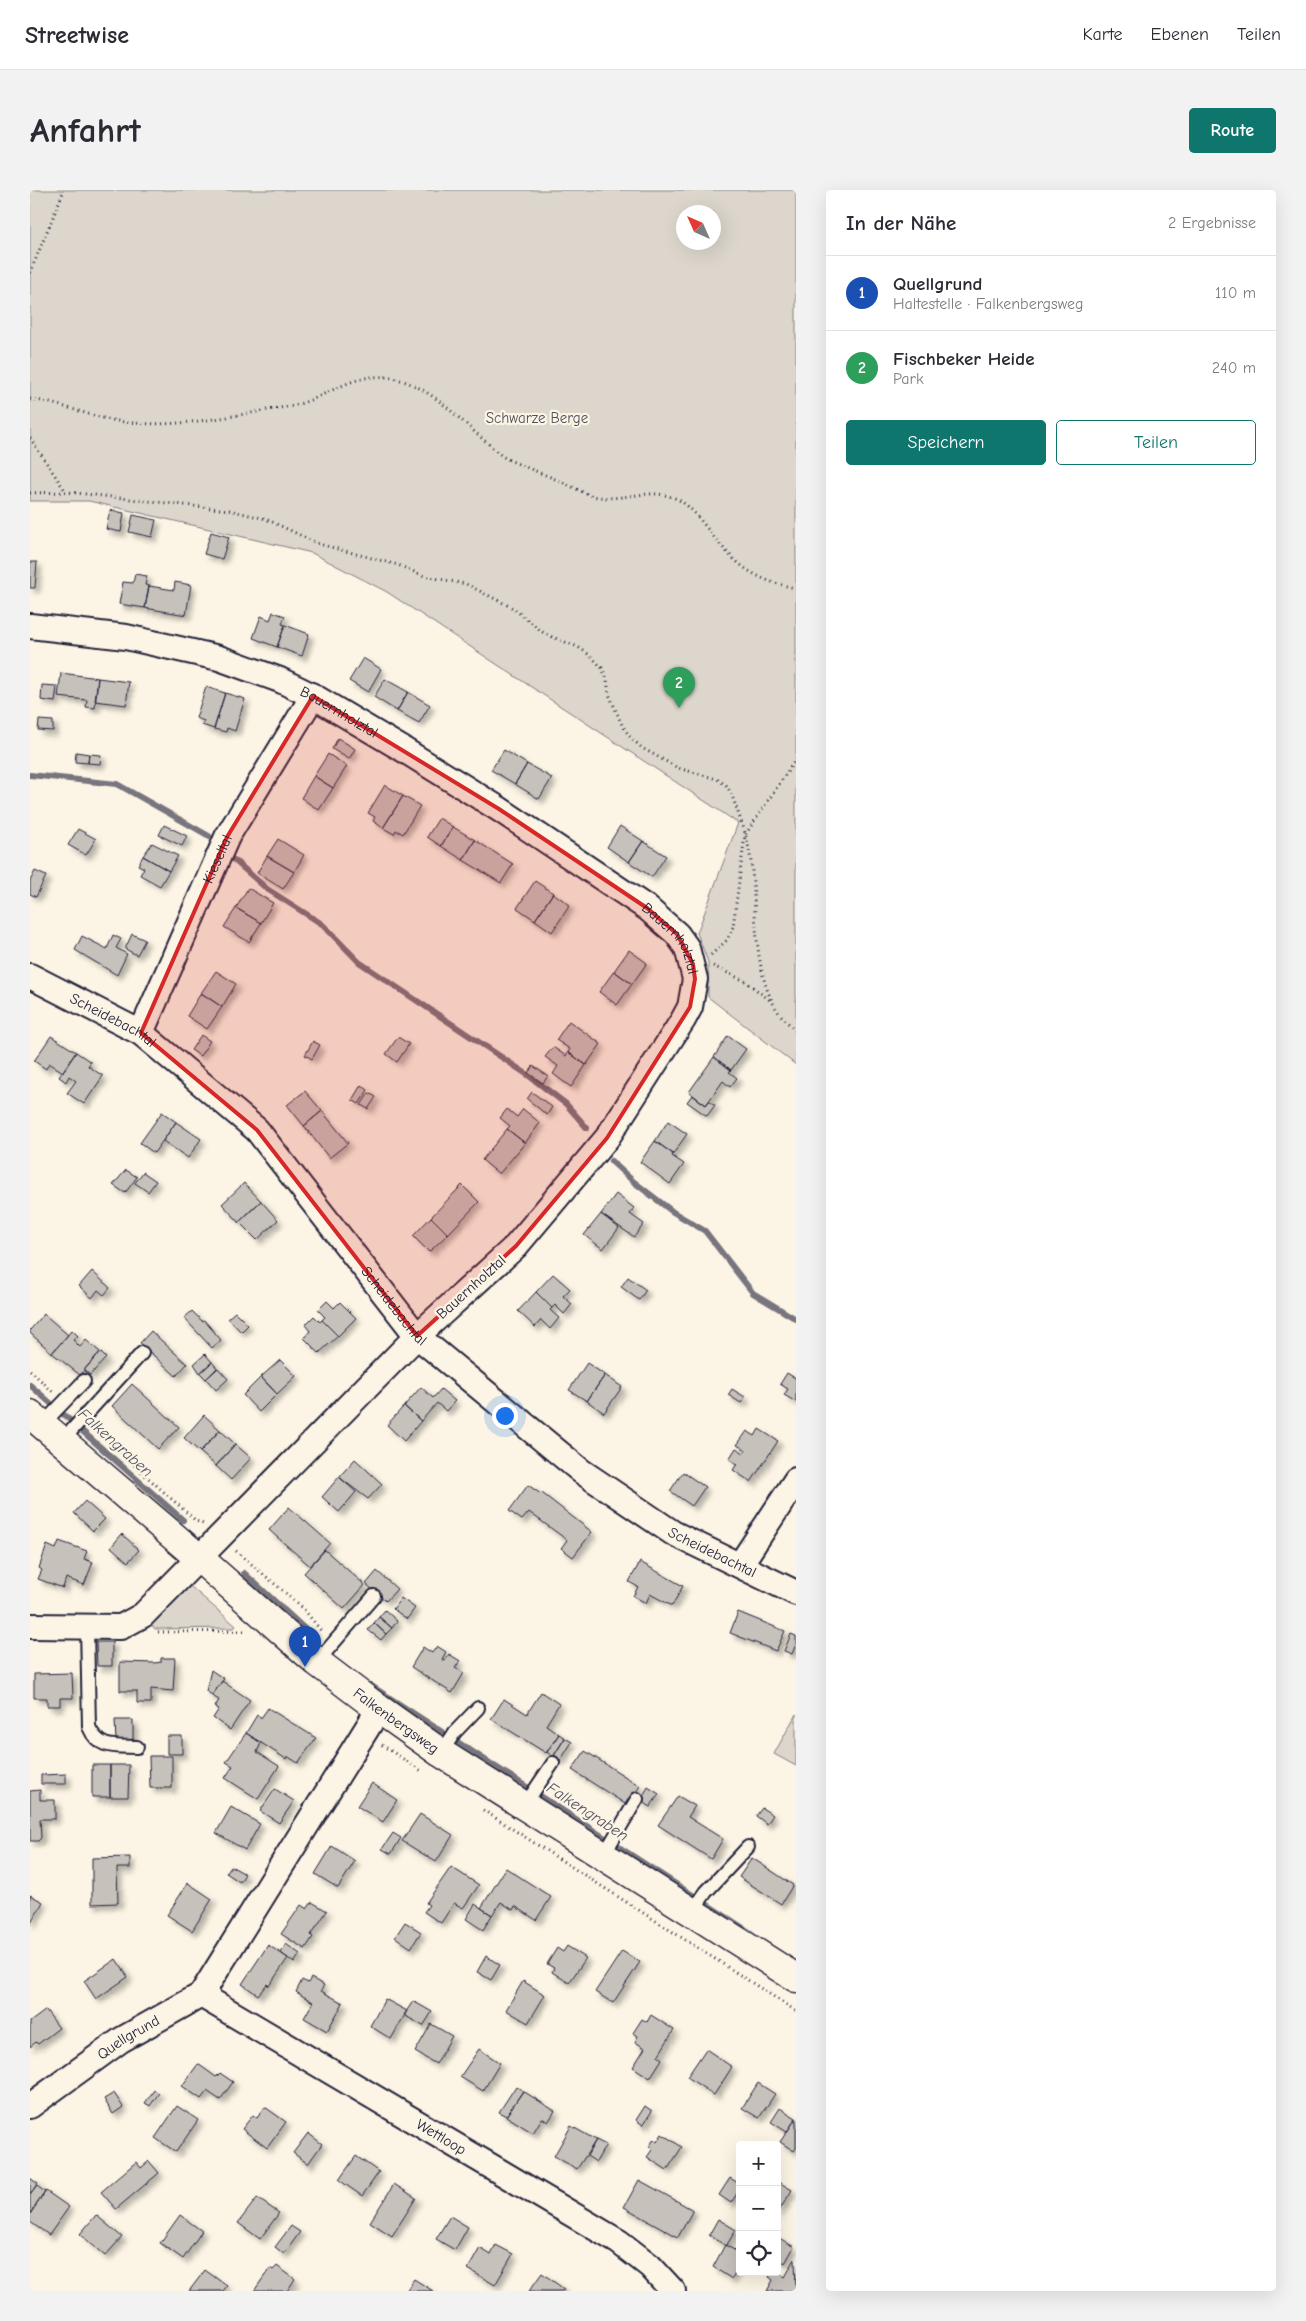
<!DOCTYPE html>
<html lang="de">
<meta charset="utf-8">
<style>
body{margin:0;font-family:"Comic Neue",sans-serif;background:#f2f2f3;color:#2b2b33}
.controls{position:absolute;right:15px;bottom:15px;display:grid;overflow:hidden;border-radius:5px;box-shadow:0 5px 20px #0002}
.controls button{width:45px;height:45px;display:grid;place-items:center;padding:0;border:0;border-bottom:1px solid #e1e1e2;background:#fff;color:#2b2b33;font:25px sans-serif}
.compass{position:absolute;left:646px;top:15px;width:45px;height:45px;border-radius:50%;background:#fff;box-shadow:0 5px 20px #0002;rotate:315deg}
.you{position:absolute;left:474px;top:1225px;width:18px;height:18px;margin:-12px;border:4px solid #fff;border-radius:50%;background:#1a73e8;box-shadow:0 0 0 8px #1a73e833}
.badge{display:grid;place-items:center;width:32px;height:32px;border-radius:50%;background:#0f766e;color:#fff;font-size:16px;font-weight:700}
.pin{position:absolute;translate:-50% -41px;filter:drop-shadow(0 1px 2px #0008)}
.pin::after{content:'';position:absolute;top:26px;width:18px;height:15px;background:inherit;clip-path:polygon(0 0,100% 0,50% 100%)}
.list{margin:0;padding:0;list-style:none}
h2{display:flex;justify-content:space-between;align-items:center;height:65px;margin:0;padding:0 20px;font-size:21px}
h2 small{font-size:16px;font-weight:400;color:#7c7c81}
.list li{display:grid;grid-template-columns:32px 1fr auto;gap:15px;align-items:center;box-sizing:border-box;height:75px;padding:0 20px;border-top:1px solid #e1e1e2}
.list b{display:block;font-size:19px;white-space:nowrap}
.list p{margin:0;font-size:16px;white-space:nowrap;color:#7c7c81}
.list em{font-size:16px;font-style:normal;color:#7c7c81}
.actions{display:flex;gap:10px;padding:15px 20px}
.actions a{flex:1;padding:11px 0;border:1px solid #0f766e;border-radius:5px;text-align:center;font-size:18px;color:#0f766e}
.actions .main{background:#0f766e;color:#fff}
.icon{flex:none;width:28px;height:28px;fill:none;stroke:currentColor;stroke-width:2;stroke-linecap:round;stroke-linejoin:round}
.map{position:relative;flex:none;width:766px;height:2101px;overflow:hidden;border-radius:5px}
header{display:flex;align-items:center;gap:30px;box-sizing:border-box;height:70px;padding:0 25px;background:#fff;border-bottom:1px solid #e1e1e2}
header strong{font-size:24px}
nav{display:flex;gap:28px;margin-inline-start:auto;font-size:18px}
.intro{display:flex;align-items:center;justify-content:space-between;box-sizing:border-box;height:120px;padding:0 30px}
h1{margin:0;font-size:35px}
.button{padding:12px 22px;border-radius:5px;background:#0f766e;color:#fff;font-size:18px;font-weight:700}
main{display:flex;gap:30px;padding:0 30px}
aside{flex:1;background:#fff;border-radius:5px;box-shadow:0 5px 20px #0002}
.map>svg:first-child{display:block}
.green{fill:#dcd6cc;stroke:#7f7c84;fill-rule:evenodd}
.lines{fill:none;stroke-linecap:round;stroke-linejoin:round}
.stream{stroke:#78757e;stroke-width:6}
.building{fill:#c6c1bb;stroke:#22223b;filter:url(#shadow)}
.lane-casing{stroke:#22223b;stroke-width:16}
.street-casing{stroke:#22223b;stroke-width:28}
.secondary-casing{stroke:#22223b;stroke-width:31}
.path{stroke:#22223b;stroke-width:3;stroke-dasharray:1 4;stroke-linecap:butt}
.lane{stroke:#fcf5e5;stroke-width:12}
.street{stroke:#fcf5e5;stroke-width:24}
.secondary{stroke:#fcf5e5;stroke-width:28}
.marked{fill:#d62828;fill-opacity:0.2;stroke:#d62828;stroke-width:4;stroke-linejoin:round}
.labels{text-anchor:middle;stroke-width:4.5;stroke-linejoin:round;paint-order:stroke}
.park-label{font-size:15px;fill:#504f5f;stroke:#fcf5e5}
.street-label{font-size:15px;fill:#22223b;stroke:#fcf5e5}
.water-label{font-size:16px;font-style:italic;fill:#545362;stroke:#fcf5e5}
</style>
<header>
<strong>Streetwise</strong>
<nav><a>Karte</a><a>Ebenen</a><a>Teilen</a></nav>
</header>
<div class="intro"><h1>Anfahrt</h1><a class="button">Route</a></div>
<main>
<div class="map">
<svg width="766" height="2101" viewBox="0 0 766 2101">
<defs>
<filter id="shadow"><feDropShadow dx="4.5" dy="4.5" stdDeviation="2.5" flood-color="#0004"/></filter>
</defs>
<rect width="100%" height="100%" fill="#fcf5e5"/>
<filter id="ink" filterUnits="userSpaceOnUse"><feTurbulence type="fractalNoise" baseFrequency=".02" numOctaves="2"/><feDisplacementMap in="SourceGraphic" scale="10" xChannelSelector="R" yChannelSelector="G"/><feConvolveMatrix kernelMatrix="1 2 1 2 8 2 1 2 1" color-interpolation-filters="sRGB"/></filter>
<g filter="url(#ink)">
<path class="green" d="M0 0H766V875L678 807V772L667 743 708 633 357 402 282 363 59 311H0ZM684 22V52H654V22Z
M160 1396 206 1436 204 1438 125 1439 119 1432 154 1397Z
M766 1524V1576L744 1564Z"/>
<g class="lines">
<path class="stream" d="M0 585 87 594 179 646
M204 670 237 699 292 734 329 772 498 885 536 914 557 938
M581 971 604 992 643 1022 675 1041 723 1103 766 1129
M0 1195 153 1330
M214 1383 278 1442
M340 1495 721 1743"/>
</g>
<path class="building" d="M80 320 94 323 91 342 76 339Z
M103 325 126 330 122 347 99 342Z
M181 342 199 347 192 369 174 364Z
M0 372H7L5 398H0Z
M105 384 117 386 115 395 119 396 115 418 89 414 93 392 103 393Z
M145 392 161 395 156 425 115 418 119 396 144 400Z
M243 422 255 426 252 434 255 435 247 457 223 448 231 426 240 430Z
M255 435 279 444 272 466 247 457Z
M333 468 351 479 338 502 319 491Z
M31 483 68 488 65 518 56 517 57 510 28 507Z
M68 488 99 492 96 515 65 511Z
M355 489 378 502 367 521 344 507Z
M12 495 27 496 25 512 11 510Z
M176 497 195 503 184 539 172 535 174 531 166 528Z
M378 502 400 515 389 533 367 521Z
M195 503 215 509 205 541 197 538 196 542 184 539Z
M9 530 23 531V541L8 540Z
M308 548 325 559 319 569 302 559Z
M474 560 497 574 485 594 461 580Z
M46 562 59 564 58 573 45 572Z
M59 564 71 565 70 574 58 573Z
M298 564 317 576 303 598 284 586Z
M497 574 522 588 509 609 485 594Z
M284 586 303 598 289 620 271 608Z
M355 595 373 606 353 638 343 631 345 627 338 623Z
M373 606 390 616 373 644 366 640 364 644 353 638Z
M409 628 423 637 411 656 397 647Z
M134 635 157 646 152 656 129 645Z
M590 636 613 651 599 672 577 657Z
M423 637 445 650 433 670 411 656Z
M48 639 66 649 56 665 38 655Z
M248 649 274 665 264 682 237 666Z
M445 650 483 674 471 693 433 670Z
M613 651 636 666 622 687 599 672Z
M122 653 148 666 139 681 113 666Z
M113 666 139 681 130 696 110 685 114 678 108 675Z
M237 666 264 682 253 699 227 683Z
M5 681 16 686 6 707 0 704V691Z
M505 691 523 703 505 730 487 718Z
M218 698 243 713 231 733 206 718Z
M523 703 540 715 522 742 505 730Z
M206 718 231 733 219 752 194 737Z
M102 744 115 750 107 765 95 759Z
M83 745 91 749 86 758 97 764 87 785 45 760 52 746 77 759Z
M599 760 617 773 602 794 584 781Z
M186 781 206 794 192 817 171 803Z
M584 781 602 794 587 815 569 802Z
M171 803 192 817 177 839 157 826Z
M539 831 571 854 556 875 538 862 540 859 526 850Z
M171 845 180 851 170 866 161 860Z
M21 846 46 862 33 882 19 873 16 879 4 871Z
M698 846 716 859 701 880 684 867Z
M368 847 379 854 367 872 356 864Z
M283 851 290 855 282 869 275 865Z
M523 857 536 866 538 862 556 875 541 897 523 884 528 876 515 867Z
M46 862 61 872 58 876 73 886 54 914 37 903 46 891 39 886 36 892 29 887Z
M684 867 701 880 699 882 707 888 700 897 693 891 676 915 659 902Z
M503 876 518 886 513 893 498 883Z
M331 895 338 900 329 914 322 910Z
M275 901 292 921 274 936 257 915Z
M502 902 522 917 517 925 497 909Z
M339 903 346 907 338 919 331 915Z
M662 905 676 915 679 911 685 915 677 926 657 912Z
M477 919 487 927 493 919 510 933 495 953 477 939 480 936 470 928Z
M292 921 318 953 299 968 274 936Z
M132 922 146 932 124 963 110 953Z
M638 931 657 944 643 964 625 951Z
M146 932 171 949 158 968 133 951Z
M477 939 495 953 469 984 452 970Z
M625 951 643 964 642 966 654 974 640 994 610 972Z
M96 980 107 987 95 1003 83 995Z
M113 982 126 991 118 1002 105 993Z
M214 993 231 1011 209 1032 192 1014Z
M432 995 449 1012 418 1044 401 1027Z
M586 1004 604 1018 600 1024 614 1034 604 1047 571 1024Z
M231 1011 248 1030 227 1050 209 1032Z
M571 1024 589 1038 573 1059 554 1045Z
M401 1027 418 1044 399 1062 383 1046Z
M62 1081 80 1098 74 1105 68 1100 62 1108 49 1096Z
M523 1084 540 1099 533 1106 542 1114 534 1124 525 1115 522 1118 506 1102Z
M598 1087 616 1100 609 1110 591 1097Z
M506 1102 522 1118 520 1120 529 1128 520 1139 511 1130 505 1137 488 1121Z
M297 1111 304 1118 310 1112 326 1128 308 1146 292 1130 295 1127 288 1120Z
M162 1121 172 1131 174 1130 191 1150 182 1158 154 1128Z
M205 1122 218 1135 211 1142 198 1128Z
M14 1124 38 1145 22 1163 0 1143V1140Z
M284 1126 290 1132 292 1130 308 1146 289 1163 274 1148 280 1141 275 1135Z
M42 1140 48 1146 43 1150 50 1157 56 1150 70 1162 50 1185 22 1163Z
M121 1141 157 1174 146 1186 110 1153Z
M70 1162 76 1168 60 1185 54 1180Z
M175 1164 182 1172 170 1183 164 1174Z
M250 1170 266 1186 247 1204 231 1187Z
M182 1172 187 1178 176 1189 170 1183Z
M557 1173 575 1185 557 1211 539 1200Z
M188 1178 198 1189 186 1200 176 1189Z
M757 1183 765 1188 766 1186V1212L754 1205 758 1199 750 1194Z
M575 1185 592 1197 574 1223 557 1211Z
M231 1187 247 1204 229 1222 213 1205Z
M102 1194 149 1237 128 1259 82 1216Z
M391 1197 403 1208 411 1199 425 1211 416 1221 407 1213 391 1231 374 1216Z
M702 1199 715 1207 711 1213 698 1205Z
M374 1216 391 1231 374 1251 357 1235Z
M174 1225 190 1240 170 1262 154 1248Z
M729 1239 748 1251 721 1292 703 1280 707 1274 699 1269 706 1258 714 1263 716 1260 707 1255 717 1241 725 1246Z
M190 1240 205 1254 186 1276 170 1262Z
M205 1254 221 1268 201 1290 186 1276Z
M325 1269 352 1294 338 1309 309 1287Z
M653 1282 675 1297 662 1316 640 1301Z
M309 1287 326 1302 309 1322 292 1307Z
M498 1295 511 1304 512 1303 562 1342 543 1367 531 1358 537 1350 499 1322 492 1330 479 1321Z
M55 1311 75 1329 63 1341 44 1323Z
M259 1317 300 1353 280 1376 239 1340Z
M92 1344 109 1360 98 1372 81 1357Z
M29 1351 57 1361 54 1369 63 1372 54 1395 36 1388 33 1398 8 1389 12 1380 9 1378 17 1355 26 1359Z
M295 1360 335 1395 314 1419 274 1383Z
M610 1372 653 1396 642 1416 620 1404 616 1413 603 1406 608 1397 599 1392Z
M347 1381 367 1399 356 1411 336 1394Z
M371 1408 385 1418 377 1429 363 1419Z
M355 1420 367 1431 362 1438 349 1427Z
M708 1422 755 1441 746 1461 700 1443Z
M349 1427 362 1438 356 1444 344 1433Z
M344 1433 356 1444 351 1450 338 1440Z
M761 1444 766 1446V1454L762 1464 754 1461Z
M66 1452H82V1476H67Z
M407 1456 416 1462 412 1469 415 1471 419 1464 430 1471 425 1478 434 1483 422 1503 381 1477 393 1457 402 1463Z
M131 1468H145L143 1501 121 1499V1513H107V1501H90V1472L125 1473 131 1472Z
M181 1480 194 1489 182 1505 176 1501Z
M42 1483 43 1508H30V1516H17V1508H4V1484Z
M192 1491 220 1510 200 1540 183 1528 189 1519 185 1517 189 1510 182 1506Z
M511 1502 529 1514 516 1535 529 1544 516 1563 461 1529 474 1509 497 1524Z
M238 1518 286 1548 268 1573 257 1566 256 1569 216 1543 227 1525 231 1528Z
M85 1530H103V1552H86Z
M216 1543 231 1553 227 1562 249 1576 228 1609 195 1588 203 1576 196 1572Z
M529 1544 535 1548 523 1567 517 1562Z
M137 1546H152V1564H137Z
M535 1548 542 1552 530 1571 523 1567Z
M555 1561 610 1596 597 1615 542 1580Z
M119 1566H142V1598H120Z
M62 1575H80V1607H62Z
M80 1575H99L98 1607H80Z
M36 1584V1594H11V1585Z
M342 1593 367 1610 353 1632 327 1616Z
M618 1597 629 1604 620 1617 610 1611Z
M245 1599 264 1611 249 1633 230 1621Z
M10 1600V1610H25V1629H10L11 1648 8 1651H0V1601Z
M648 1606 665 1616 658 1627 693 1649 681 1669 628 1635Z
M201 1617 230 1634 215 1660 186 1643Z
M732 1618 743 1625 737 1634 726 1626Z
M390 1624 423 1645 406 1672 372 1651Z
M363 1643 371 1648 361 1664 352 1659Z
M302 1656 325 1671 308 1698 285 1684Z
M100 1667V1678H87L88 1713 62 1714V1668Z
M722 1668 763 1695 751 1714 709 1687Z
M201 1676 215 1684 210 1692 196 1683Z
M421 1677 449 1695 433 1718 424 1713 411 1733 394 1722 399 1715 396 1713Z
M476 1678 521 1707 506 1730 485 1716 483 1720 471 1712 462 1725 451 1718Z
M158 1693 182 1709 162 1741 137 1725Z
M0 1705 13 1712 0 1735Z
M282 1712 297 1721 281 1745 283 1747 275 1759 251 1744 271 1715 277 1719Z
M445 1714 462 1725 453 1740 436 1729Z
M375 1732 391 1742 381 1758 365 1747Z
M256 1754 270 1764 264 1773 251 1763Z
M238 1755 258 1768 239 1796 237 1794 228 1805 212 1794Z
M537 1756 556 1768 539 1793 522 1782 524 1778 517 1774 527 1758 533 1762Z
M592 1761 610 1772 583 1813 565 1802Z
M456 1766 470 1775 461 1790 447 1782Z
M86 1769 98 1787 66 1809 54 1791Z
M281 1788 294 1795 291 1801 313 1813 297 1841 274 1828 283 1812 266 1802 272 1790 278 1793Z
M493 1791 515 1805 498 1833 476 1820Z
M355 1809 377 1821 361 1849 340 1836Z
M383 1811 402 1822 393 1836 374 1825Z
M16 1820 29 1838 8 1854 6 1852 0 1857V1832Z
M621 1825 644 1840 628 1866 632 1869 620 1888 603 1877 615 1858 605 1852 608 1846 603 1843 612 1829 617 1832Z
M401 1834 422 1846 406 1874 385 1862Z
M449 1859 470 1873 453 1901 430 1887Z
M676 1859 702 1877 684 1905 657 1887Z
M168 1874 186 1887 190 1883 203 1892 190 1910 177 1901 171 1909 152 1896Z
M728 1893 745 1904 729 1928 712 1918Z
M486 1896 493 1901 476 1926 469 1922Z
M124 1900 129 1903 120 1916 115 1913Z
M493 1901 525 1921 518 1932 512 1928 503 1943 476 1926Z
M84 1903 93 1917 83 1924 74 1909Z
M147 1916 168 1930 146 1962 125 1948Z
M615 1916 622 1921 613 1935 606 1930Z
M235 1917 256 1932 237 1958 212 1939 223 1925 227 1928Z
M750 1918 766 1928 757 1942 741 1932Z
M766 1928V1958L764 1961 750 1952Z
M541 1936 566 1950 547 1979 524 1966Z
M278 1943 292 1954 278 1974 263 1963Z
M632 1944 652 1957 637 1980 617 1967 622 1960 619 1957 624 1949 627 1952Z
M566 1950 576 1955 566 1972 557 1966Z
M326 1966 349 1982 332 2006 309 1990Z
M119 1971 129 1983 86 2019 71 2002 106 1972 111 1978Z
M0 1988 8 1994 0 2005Z
M700 1988 710 1994V1999L701 2013 689 2005Z
M609 1990 663 2020 648 2047 594 2017Z
M747 1991 762 2000 747 2024Z
M364 1994 386 2008 362 2046 340 2032Z
M7 1996 15 2002 0 2024V2005Z
M16 2001 39 2017 19 2045 0 2032V2024Z
M227 2008 249 2023 230 2049 208 2033Z
M66 2025 92 2047 75 2066 50 2044Z
M150 2025 172 2041 153 2069 130 2053Z
M420 2026 438 2037 425 2060 406 2049Z
M688 2029 706 2040 696 2056 679 2045Z
M261 2036 270 2042 254 2064 245 2057Z
M748 2047 764 2057 755 2073 747 2068Z
M466 2055 483 2064 465 2095 438 2079 450 2058 461 2065Z
M695 2055 710 2063V2075L702 2089 683 2077Z
M765 2069 766 2101H737L743 2090 739 2087 741 2082 746 2085 748 2082 755 2087Z
M247 2076 265 2089 257 2101H224L240 2078 243 2080Z
M175 2080 197 2096 193 2101H159Z
M512 2083 534 2099 533 2101H499Z
M384 2089 403 2101H376Z"/>
<g class="lines">
<g class="lane-casing">
<path id="lane" d="M12 1235 54 1191
M31 1252 112 1163
M57 1436 59 1537C69 1560 85 1556 107 1557
M287 1472 344 1406
M411 1563 425 1542 448 1518
M494 1616 523 1573
M573 1666 607 1609
M662 1722 676 1702 718 1657"/>
</g>
<g class="street-casing">
<g id="street">
<path id="s1" d="M0 436 96 447 189 468 250 490 283 506 374 560 469 619 617 718 647 744 657 758 665 789 660 817 653 830 577 948 486 1056 387 1146 113 1425 91 1437 0 1436"/>
<path id="s2" d="M0 786 111 843 227 940 387 1146 551 1281 643 1343 766 1403"/>
<path id="s3" d="M111 843 197 647 283 506"/>
<path d="M710 1375 766 1290"/>
<path id="s4" d="M171 1805 589 2052 620 2076 643 2101"/>
<path id="s5" d="M0 1916 91 1850 171 1805 349 1519"/>
</g>
</g>
<g class="secondary-casing">
<g id="secondary">
<path id="s6" d="M0 1224 169 1368 287 1472 349 1519 411 1563 766 1788"/>
</g>
</g>
<path class="path" d="M0 83 34 0
M0 209C28 213 54 224 82 230 139 241 199 226 256 217 300 210 327 173 376 192 406 203 430 230 454 250 461 256 469 265 477 269 497 278 517 285 536 294 545 298 554 303 563 306 594 313 618 296 647 309 661 316 670 330 680 342 706 375 723 390 766 398
M0 248 36 302
M0 303 37 302 199 320 236 329 289 354 368 375 394 386 436 394 483 418 515 444 548 457 561 466 572 478 577 489 579 504 592 535 600 547 612 558 648 578 687 589 696 595 701 603C708 623 717 644 720 665 727 710 722 770 742 811 747 823 757 832 766 841
M681 765 697 750 703 737 715 645 766 569
M683 776 715 791 742 812
M0 1180 23 1202
M63 1238 166 1331 173 1334
M206 1361 272 1417 292 1442
M128 1442 217 1441
M352 1555 393 1582
M453 1620 766 1821"/>
<use href="#lane" class="lane"/>
<use href="#street" class="street"/>
<use href="#secondary" class="secondary"/>
</g>
</g>
<path class="marked" d="M283 506 469 619 617 718 647 744 663 774 665 789 660 817 577 948 486 1056 387 1146 227 940 111 843 197 647Z"/>
<g class="labels">
<g class="park-label">
<text x="507" y="233">Schwarze Berge</text>
</g>
<g class="street-label">
<text dy="5" stroke="none"><textPath href="#s1" startOffset="324">Bauernholztal</textPath></text>
<text dy="5" stroke="none"><textPath href="#s3" startOffset="190">Kieseltal</textPath></text>
<text dy="5" stroke="none"><textPath href="#s1" startOffset="729">Bauernholztal</textPath></text>
<text dy="5" stroke="none"><textPath href="#s2" startOffset="94">Scheidebachtal</textPath></text>
<text transform="translate(441 1097) rotate(-42)" y="5">Bauernholztal</text>
<text dy="5" stroke="none"><textPath href="#s2" startOffset="499">Scheidebachtal</textPath></text>
<text dy="5" stroke="none"><textPath href="#s2" startOffset="904">Scheidebachtal</textPath></text>
<text dy="5" stroke="none"><textPath href="#s6" startOffset="478">Falkenbergsweg</textPath></text>
<text dy="5" stroke="none"><textPath href="#s5" startOffset="120">Quellgrund</textPath></text>
<text dy="5" stroke="none"><textPath href="#s4" startOffset="279">Wettloop</textPath></text>
</g>
<g class="water-label">
<text transform="translate(86 1252) rotate(42)" y="6">Falkengraben</text>
<text transform="translate(558 1621) rotate(33)" y="6">Falkengraben</text>
</g>
</g>
</svg>
<div class="controls">
<button>+</button>
<button>−</button>
<button><svg class="icon" aria-label="locate" viewBox="0 0 24 24"><circle cx="12" cy="12" r="6"/><path d="M12 2v4M12 18v4M2 12h4M18 12h4"/></svg></button>
</div>
<svg class="compass" viewBox="-18 -18 36 36"><path d="M0-13l5 13h-10z" fill="#e53935"/><path d="M0 13l5-13h-10z" fill="#7c7c81"/></svg>
<div class="you"></div>
<div class="pin badge" style="left:275px;top:1477px;background:#1a4fb4">1</div>
<div class="pin badge" style="left:649px;top:518px;background:#2e9e5b">2</div>
</div>
<aside>
<h2>In der Nähe<small>2 Ergebnisse</small></h2>
<ul class="list">
<li><span class="badge" style="background:#1a4fb4">1</span><div><b>Quellgrund</b><p>Haltestelle · Falkenbergsweg</p></div><em>110 m</em></li>
<li><span class="badge" style="background:#2e9e5b">2</span><div><b>Fischbeker Heide</b><p>Park</p></div><em>240 m</em></li>
</ul>
<div class="actions"><a class="main">Speichern</a><a>Teilen</a></div>
</aside>
</main>
